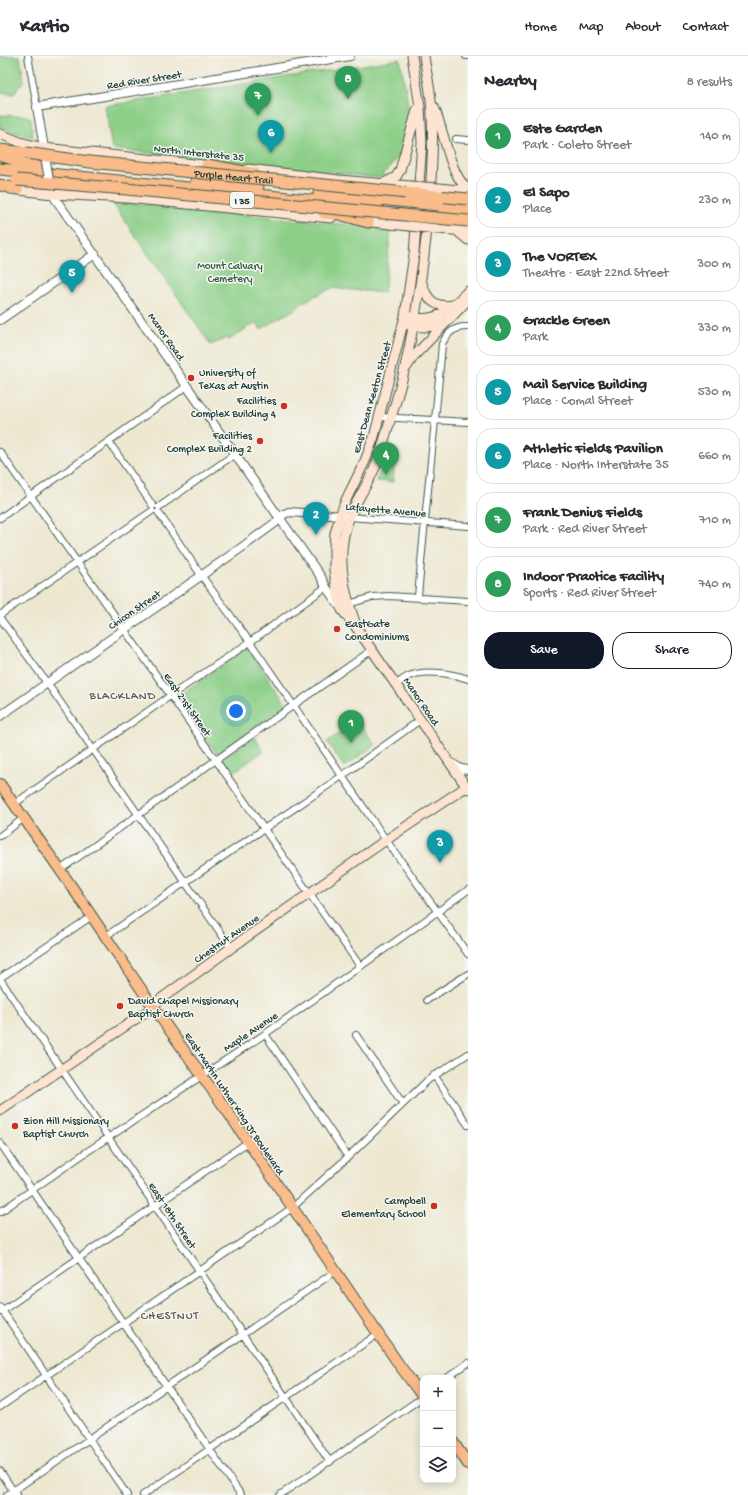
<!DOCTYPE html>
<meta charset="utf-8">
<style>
body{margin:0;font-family:"Gochi Hand",sans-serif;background:#f7f7f7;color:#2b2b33}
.controls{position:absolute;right:12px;bottom:12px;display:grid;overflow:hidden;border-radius:8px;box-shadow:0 2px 10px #0003}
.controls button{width:36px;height:36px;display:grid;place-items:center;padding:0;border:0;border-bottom:1px solid #e1e1e2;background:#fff;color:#2b2b33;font:20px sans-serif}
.you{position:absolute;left:236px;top:655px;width:14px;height:14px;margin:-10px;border:3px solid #fff;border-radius:50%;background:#1a73e8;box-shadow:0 0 0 6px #1a73e833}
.badge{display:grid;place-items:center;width:26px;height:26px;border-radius:50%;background:#111827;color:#fff;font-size:13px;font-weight:700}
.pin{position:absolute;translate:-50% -33px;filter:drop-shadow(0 1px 2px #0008)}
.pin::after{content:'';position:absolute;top:21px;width:14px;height:12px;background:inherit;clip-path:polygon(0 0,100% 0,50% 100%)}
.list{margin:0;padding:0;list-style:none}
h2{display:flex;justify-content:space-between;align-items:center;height:52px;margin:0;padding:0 16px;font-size:17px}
h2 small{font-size:13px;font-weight:400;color:#7c7c81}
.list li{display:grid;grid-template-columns:26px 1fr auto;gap:12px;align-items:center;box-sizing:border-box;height:56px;margin:0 8px 8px;padding:0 8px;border:1px solid #e1e1e2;border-radius:16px}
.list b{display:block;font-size:15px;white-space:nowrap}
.list p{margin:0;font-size:13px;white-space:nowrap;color:#7c7c81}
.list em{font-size:13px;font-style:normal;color:#7c7c81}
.actions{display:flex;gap:8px;padding:12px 16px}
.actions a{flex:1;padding:9px 0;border:1px solid #111827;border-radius:16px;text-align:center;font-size:14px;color:#111827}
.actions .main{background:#111827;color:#fff}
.icon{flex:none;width:22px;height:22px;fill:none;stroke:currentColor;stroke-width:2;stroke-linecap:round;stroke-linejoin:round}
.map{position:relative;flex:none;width:468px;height:1439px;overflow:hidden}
header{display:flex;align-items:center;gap:24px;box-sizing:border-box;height:56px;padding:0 20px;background:#fff;border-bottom:1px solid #e1e1e2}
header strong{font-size:19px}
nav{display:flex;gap:22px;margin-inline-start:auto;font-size:14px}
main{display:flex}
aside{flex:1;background:#fff}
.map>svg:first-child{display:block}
.green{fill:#8dcf88;stroke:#56865e}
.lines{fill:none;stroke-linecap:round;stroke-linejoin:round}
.minor-casing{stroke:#3e574c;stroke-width:8}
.tertiary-casing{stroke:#3e574c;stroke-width:10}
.secondary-casing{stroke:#3e574c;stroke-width:11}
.primary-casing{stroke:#3e574c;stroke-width:12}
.motorway-casing{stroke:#3e574c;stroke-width:13}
.minor{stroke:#fff;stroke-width:6}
.tertiary{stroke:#fff;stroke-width:8}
.secondary{stroke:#fde4d0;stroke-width:9}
.primary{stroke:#f9bc8a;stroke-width:10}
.motorway{stroke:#f9bc8a;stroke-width:11}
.tertiary-bridge-casing{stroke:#3e574c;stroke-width:10;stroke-linecap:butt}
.secondary-bridge-casing{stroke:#3e574c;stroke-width:11;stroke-linecap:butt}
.motorway-bridge-casing{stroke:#3e574c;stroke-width:13;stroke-linecap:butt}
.tertiary-bridge{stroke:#fff;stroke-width:8}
.secondary-bridge{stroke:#fde4d0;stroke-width:9}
.motorway-bridge{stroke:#f9bc8a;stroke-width:11}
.poi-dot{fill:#c8321e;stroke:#f6f6f2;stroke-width:1.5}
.labels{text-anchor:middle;stroke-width:3;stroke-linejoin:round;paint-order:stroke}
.shield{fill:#f6f6f2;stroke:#60746d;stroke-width:1}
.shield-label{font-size:10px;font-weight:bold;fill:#1f3d34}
.street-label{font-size:11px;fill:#1f3d34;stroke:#f6f6f2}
.park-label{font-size:11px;fill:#355a45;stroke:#f6f6f2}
.poi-label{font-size:11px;fill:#1f3d34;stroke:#f6f6f2;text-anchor:start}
.neighbourhood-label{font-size:12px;letter-spacing:1px;fill:#635950;stroke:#f6f6f2}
</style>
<header>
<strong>Kartio</strong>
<nav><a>Home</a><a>Map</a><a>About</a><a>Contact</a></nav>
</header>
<main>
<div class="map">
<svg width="468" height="1439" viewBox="0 0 468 1439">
<rect width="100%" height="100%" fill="#f6f6f2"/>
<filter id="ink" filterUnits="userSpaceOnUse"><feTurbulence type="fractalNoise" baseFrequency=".025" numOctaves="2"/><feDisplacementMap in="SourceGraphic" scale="8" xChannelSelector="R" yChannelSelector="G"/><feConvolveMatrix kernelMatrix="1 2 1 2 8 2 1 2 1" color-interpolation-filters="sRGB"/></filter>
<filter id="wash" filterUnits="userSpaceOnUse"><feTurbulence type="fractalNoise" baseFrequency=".012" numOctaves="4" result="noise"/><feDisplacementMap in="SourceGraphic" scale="16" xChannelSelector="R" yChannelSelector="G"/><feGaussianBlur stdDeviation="0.9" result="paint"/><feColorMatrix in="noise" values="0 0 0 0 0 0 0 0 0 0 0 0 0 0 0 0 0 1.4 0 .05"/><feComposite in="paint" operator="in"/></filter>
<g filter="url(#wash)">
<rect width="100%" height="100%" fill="#eee8d1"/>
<path class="green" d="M0 0H20L24 25 13 38 0 36Z
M400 3C405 31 415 67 402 95 397 104 387 114 380 122L112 93 105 50Z
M0 59 27 60 31 63 33 81 18 78 0 71Z
M111 145 391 173 384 237 332 232 311 242 299 249 298 252 284 259 261 273 256 266 229 284 226 282 211 289Z
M390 400 395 402 393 426 376 425 381 412Z
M247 592 287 649 217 698 178 644V640Z
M358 664 375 689 344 711 327 686Z
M254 681 264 695 232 717 222 703Z"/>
</g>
<g filter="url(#ink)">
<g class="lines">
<g class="minor-casing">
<path id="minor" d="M28 0 37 51
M466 0H468
M456 83 468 84
M380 361 468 366
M109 386 153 450
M0 396 360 910
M159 451 235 398
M158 456 201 519 250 586 386 784 468 898
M349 461 468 470
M0 462 187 330
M418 541C425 456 435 373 442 288 447 277 455 270 468 271
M349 548 372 541 389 540 468 545
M0 559 152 455
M0 562 47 627 231 892
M396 628C400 626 403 623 407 621 423 613 451 617 468 623
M14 748 170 640 250 586 326 531
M0 780 24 762
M60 814 372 594
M106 880 342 720 420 664
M0 922 92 860
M0 923 330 1406
M427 944 468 918
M265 978 348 1101
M356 979 403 1048
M434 1019 468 1069
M0 1087 241 1439
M0 1156 88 1095 265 978 468 834
M0 1251 127 1439
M0 1256 248 1086
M447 1322 468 1307
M0 1351 292 1152 348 1101 428 1024 468 998
M0 1415 16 1439
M7 1439 336 1215
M143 1439 378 1278
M280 1439 423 1341"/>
</g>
<g class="tertiary-casing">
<path id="tertiary" d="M45 98 37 51 350 0
M50 128 52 138 321 521 326 531 340 551
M0 264 95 198
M0 660 241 492 275 467 284 458 289 456 345 460
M451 707 461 713 468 714"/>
</g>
<g class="secondary-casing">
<path id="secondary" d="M412 0 420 51 422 86 414 198 405 260 374 381 365 405 345 446 340 460 335 477 334 491V514L338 540 342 554 356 571 468 733
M434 51C444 73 449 119 468 133
M0 78 20 86 44 92 213 110
M248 113 339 124 410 130
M384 127 396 121 400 114 417 54
M439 132 468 135
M11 133 52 138 126 142 331 162
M362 165 409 170
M437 173 468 175
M456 174 468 184
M422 227C427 245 436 252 454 249
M410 261C438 267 449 254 468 235
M409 269C422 272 432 272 445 266
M406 312 414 300 468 244
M355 566C343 532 335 495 350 460 357 443 369 427 376 409 380 399 383 388 386 378 392 359 398 339 403 320 417 259 425 203 430 141 432 109 434 76 431 45 430 30 426 15 424 0
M0 1055 149 954 158 945 231 892 383 786 466 731"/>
</g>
<g class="primary-casing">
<path id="primary" d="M0 728 72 831 156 955 225 1052 400 1310 423 1341
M453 1386 468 1408"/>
</g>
<g class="motorway-casing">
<path id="motorway" d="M0 94 26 97
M0 99 38 111
M207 109 255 118
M0 113 377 151
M196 125 258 131
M0 129 17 133
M319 137 409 146
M439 149 468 151
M324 157 339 158 368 166
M438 157 468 159"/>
</g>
<use href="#minor" class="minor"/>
<use href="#tertiary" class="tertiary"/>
<use href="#secondary" class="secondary"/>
<use href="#primary" class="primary"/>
<use href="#motorway" class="motorway"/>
<g class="tertiary-bridge-casing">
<path id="tertiary-bridge" d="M45 101 50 128"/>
</g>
<g class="secondary-bridge-casing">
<path id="secondary-bridge" d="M410 130 439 132
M409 170 437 173"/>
</g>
<g class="motorway-bridge-casing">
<g id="motorway-bridge">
<path id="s1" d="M26 97 90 106 468 143"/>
<path d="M17 124 126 133 468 165"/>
<path d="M409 146 439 149"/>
</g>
</g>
<use href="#tertiary-bridge" class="tertiary-bridge"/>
<use href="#secondary-bridge" class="secondary-bridge"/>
<use href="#motorway-bridge" class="motorway-bridge"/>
</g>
</g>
<g class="poi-dot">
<circle cx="191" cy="322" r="4"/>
<circle cx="284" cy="350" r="4"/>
<circle cx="260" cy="385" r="4"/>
<circle cx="337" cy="573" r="4"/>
<circle cx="120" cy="950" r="4"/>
<circle cx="15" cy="1070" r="4"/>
<circle cx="434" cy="1150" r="4"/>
</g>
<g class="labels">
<rect class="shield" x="230" y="136" width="24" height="16" rx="3"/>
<g class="shield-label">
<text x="242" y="148">I 35</text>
</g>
<g class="street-label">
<text transform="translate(144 23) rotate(-9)" y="4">Red River Street</text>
<text transform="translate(199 96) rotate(6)" y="4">North Interstate 35</text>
<text dy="4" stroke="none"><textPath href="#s1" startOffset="209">Purple Heart Trail</textPath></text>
<text transform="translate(167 280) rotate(55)" y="4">Manor Road</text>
<text transform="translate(371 341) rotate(-74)" y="4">East Dean Keeton Street</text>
<text transform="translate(386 453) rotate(5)" y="4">Lafayette Avenue</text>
<text transform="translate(134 553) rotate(-35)" y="4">Chicon Street</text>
<text transform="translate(422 645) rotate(56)" y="4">Manor Road</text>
<text transform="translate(188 648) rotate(55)" y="4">East 21st Street</text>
<text transform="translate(226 882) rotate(-35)" y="4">Chestnut Avenue</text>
<text transform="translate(250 975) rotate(-34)" y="4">Maple Avenue</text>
<text transform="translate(235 1047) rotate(56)" y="4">East Martin Luther King Jr Boulevard</text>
<text transform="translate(173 1159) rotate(56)" y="4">East 18th Street</text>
</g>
<g class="park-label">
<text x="230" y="213">Mount Calvary<tspan x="230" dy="13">Cemetery</tspan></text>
</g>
<g class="poi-label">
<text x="199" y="320">University of<tspan x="199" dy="13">Texas at Austin</tspan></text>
<text x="276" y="348" text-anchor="end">Facilities<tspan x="276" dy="13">Complex Building 4</tspan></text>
<text x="252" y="383" text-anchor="end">Facilities<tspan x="252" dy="13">Complex Building 2</tspan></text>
<text x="345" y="571">EastGate<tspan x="345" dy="13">Condominiums</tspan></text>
<text x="128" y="948">David Chapel Missionary<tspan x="128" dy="13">Baptist Church</tspan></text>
<text x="23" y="1068">Zion Hill Missionary<tspan x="23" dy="13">Baptist Church</tspan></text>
<text x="426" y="1148" text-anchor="end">Campbell<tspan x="426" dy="13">Elementary School</tspan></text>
</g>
<g class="neighbourhood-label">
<text x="123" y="643">BLACKLAND</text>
<text x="170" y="1263">CHESTNUT</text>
</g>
</g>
</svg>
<div class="controls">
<button>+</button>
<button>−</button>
<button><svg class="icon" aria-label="layers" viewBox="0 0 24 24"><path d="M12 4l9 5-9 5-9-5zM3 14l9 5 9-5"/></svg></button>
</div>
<div class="you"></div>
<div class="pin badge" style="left:351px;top:687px;background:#2e9e5b">1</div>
<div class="pin badge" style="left:316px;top:479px;background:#0f9aa8">2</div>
<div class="pin badge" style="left:440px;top:807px;background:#0f9aa8">3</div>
<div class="pin badge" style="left:386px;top:419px;background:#2e9e5b">4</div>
<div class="pin badge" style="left:72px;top:237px;background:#0f9aa8">5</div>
<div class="pin badge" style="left:271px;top:97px;background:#0f9aa8">6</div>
<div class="pin badge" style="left:258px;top:60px;background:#2e9e5b">7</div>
<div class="pin badge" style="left:348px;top:43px;background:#2e9e5b">8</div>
</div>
<aside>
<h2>Nearby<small>8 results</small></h2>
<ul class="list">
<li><span class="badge" style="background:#2e9e5b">1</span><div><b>Este Garden</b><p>Park · Coleto Street</p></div><em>140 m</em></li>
<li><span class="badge" style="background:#0f9aa8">2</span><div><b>El Sapo</b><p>Place</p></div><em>230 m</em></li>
<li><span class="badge" style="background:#0f9aa8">3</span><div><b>The VORTEX</b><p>Theatre · East 22nd Street</p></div><em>300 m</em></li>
<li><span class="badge" style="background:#2e9e5b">4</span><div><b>Grackle Green</b><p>Park</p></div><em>330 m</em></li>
<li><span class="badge" style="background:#0f9aa8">5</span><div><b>Mail Service Building</b><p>Place · Comal Street</p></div><em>530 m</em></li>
<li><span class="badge" style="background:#0f9aa8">6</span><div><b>Athletic Fields Pavilion</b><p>Place · North Interstate 35</p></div><em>660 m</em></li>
<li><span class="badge" style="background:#2e9e5b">7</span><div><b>Frank Denius Fields</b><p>Park · Red River Street</p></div><em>710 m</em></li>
<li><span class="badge" style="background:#2e9e5b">8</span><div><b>Indoor Practice Facility</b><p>Sports · Red River Street</p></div><em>740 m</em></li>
</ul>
<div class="actions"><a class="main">Save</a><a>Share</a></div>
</aside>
</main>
